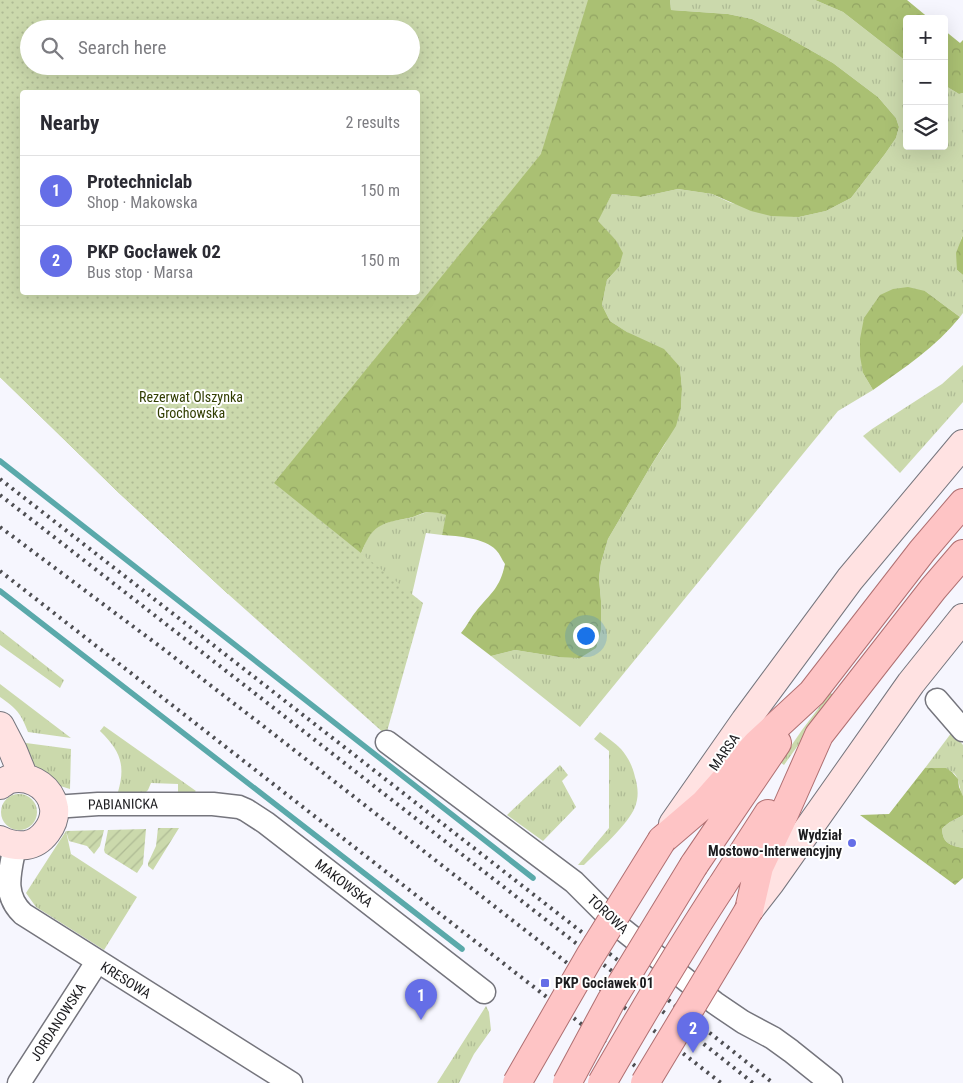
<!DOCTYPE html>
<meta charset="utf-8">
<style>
body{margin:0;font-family:"Roboto Condensed",sans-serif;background:#f7f7f7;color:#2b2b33}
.controls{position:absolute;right:15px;top:15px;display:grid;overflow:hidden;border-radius:5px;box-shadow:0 5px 20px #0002}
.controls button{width:45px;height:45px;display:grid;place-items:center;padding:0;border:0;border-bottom:1px solid #e1e1e2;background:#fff;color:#2b2b33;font:25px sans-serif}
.you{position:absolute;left:585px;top:635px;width:18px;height:18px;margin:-12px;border:4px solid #fff;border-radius:50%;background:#1a73e8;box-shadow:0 0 0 8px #1a73e833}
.badge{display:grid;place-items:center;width:32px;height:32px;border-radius:50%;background:#656ee7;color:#fff;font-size:16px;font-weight:700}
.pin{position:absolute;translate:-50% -41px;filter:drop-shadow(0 1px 2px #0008)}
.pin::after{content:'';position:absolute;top:26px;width:18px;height:15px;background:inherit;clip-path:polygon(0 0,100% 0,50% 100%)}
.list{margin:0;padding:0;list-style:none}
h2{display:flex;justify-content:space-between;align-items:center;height:65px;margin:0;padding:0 20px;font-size:21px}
h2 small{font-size:16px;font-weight:400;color:#7c7c81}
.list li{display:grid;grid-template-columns:32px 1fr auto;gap:15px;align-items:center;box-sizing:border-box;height:70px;padding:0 20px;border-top:1px solid #e1e1e2}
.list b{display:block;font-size:19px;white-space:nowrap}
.list p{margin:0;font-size:16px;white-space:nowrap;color:#7c7c81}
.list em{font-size:16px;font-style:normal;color:#7c7c81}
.icon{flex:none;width:28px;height:28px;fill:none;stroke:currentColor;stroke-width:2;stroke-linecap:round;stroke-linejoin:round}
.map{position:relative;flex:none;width:963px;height:1083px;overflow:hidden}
.search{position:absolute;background:#fff;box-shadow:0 5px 20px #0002;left:20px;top:20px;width:400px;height:55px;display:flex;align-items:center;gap:12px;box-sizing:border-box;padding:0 18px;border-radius:28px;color:#7c7c81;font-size:19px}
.panel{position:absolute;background:#fff;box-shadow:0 5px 20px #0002;left:20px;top:90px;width:400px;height:205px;border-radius:5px}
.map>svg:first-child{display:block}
.grass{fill:url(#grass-tufts)}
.forest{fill:url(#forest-crowns);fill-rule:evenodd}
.park{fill:url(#park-dots);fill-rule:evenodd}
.garden{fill:url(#garden-furrows)}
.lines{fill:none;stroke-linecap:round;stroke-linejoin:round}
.stream{stroke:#5aa9aa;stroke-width:5.5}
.street-casing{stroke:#75757d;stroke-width:25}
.secondary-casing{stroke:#75757d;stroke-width:30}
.primary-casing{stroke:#af7072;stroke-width:30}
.street{stroke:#fff;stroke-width:22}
.secondary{stroke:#ffe2e2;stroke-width:28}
.primary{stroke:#fec4c5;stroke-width:28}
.rail{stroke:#4e4e52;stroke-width:4;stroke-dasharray:2.5 5;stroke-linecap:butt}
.primary-bridge-casing{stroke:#af7072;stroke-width:30;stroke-linecap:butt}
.primary-bridge{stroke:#fec4c5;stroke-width:28}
.poi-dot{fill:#656ee7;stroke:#fff;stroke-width:2}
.labels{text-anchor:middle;stroke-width:4;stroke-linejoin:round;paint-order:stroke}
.park-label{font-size:14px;fill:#323e03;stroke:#fff}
.street-label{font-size:14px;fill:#1c1c1f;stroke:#fff}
.poi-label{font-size:14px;font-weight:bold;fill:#1c1c1f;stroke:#fff;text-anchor:end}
</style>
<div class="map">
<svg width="963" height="1083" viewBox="0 0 963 1083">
<defs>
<pattern id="grass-tufts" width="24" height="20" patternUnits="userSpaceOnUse" patternTransform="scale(1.25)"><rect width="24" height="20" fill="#cbd9ac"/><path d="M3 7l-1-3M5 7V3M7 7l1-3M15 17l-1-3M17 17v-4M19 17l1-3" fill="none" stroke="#aeba94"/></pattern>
<pattern id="forest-crowns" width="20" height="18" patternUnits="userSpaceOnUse" patternTransform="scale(1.25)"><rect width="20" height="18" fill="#aac073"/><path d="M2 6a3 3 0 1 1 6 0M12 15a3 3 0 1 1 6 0" fill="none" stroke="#92a463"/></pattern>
<pattern id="park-dots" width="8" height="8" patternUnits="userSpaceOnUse" patternTransform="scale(1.25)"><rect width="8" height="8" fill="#cbd9ac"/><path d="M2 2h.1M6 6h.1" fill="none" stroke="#aeba94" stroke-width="1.8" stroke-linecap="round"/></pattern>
<pattern id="garden-furrows" width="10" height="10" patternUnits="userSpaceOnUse" patternTransform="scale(1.25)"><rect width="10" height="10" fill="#cbd9ac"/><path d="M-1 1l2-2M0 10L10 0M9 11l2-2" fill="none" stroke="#aeba94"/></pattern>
</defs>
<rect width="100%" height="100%" fill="#f6f6fe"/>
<path class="grass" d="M670 0H815L843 12 907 62V146H944V85L959 94 963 93V235L961 239 957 270 963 275V313L960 317 925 291 863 373 873 390 838 411 580 727 491 656 515 650 559 657 601 601 599 578 601 563 608 539 652 464 665 444 681 408 682 389 680 367 610 321 602 305 607 280 619 267 615 239 597 221 612 194 641 197 678 189 712 194 731 203 799 217 826 211 851 198 885 154 896 138 899 127 896 118 878 97 833 63 784 35 752 19 728 14 671 10Z
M963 365V402L900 473 863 436 872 429 942 384Z
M427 512H436L447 515 442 535 426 533 405 625 356 566 367 539 372 532 379 526 392 521 410 518Z
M0 630 64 680 60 688 0 645Z
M0 684 71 738 28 732C21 713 16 708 0 697Z
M830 693 834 695 784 765 780 762 802 730Z
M104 726 196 791 192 794 178 795V784L151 783 148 790 145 793 121 795 118 792C126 764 120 751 100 731Z
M600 732C607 737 615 743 621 749 628 757 633 767 635 777 638 787 639 797 635 807 628 825 598 851 584 865H578L609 828V751L594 739Z
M952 732 963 745V796C960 791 960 786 958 780 954 766 937 768 925 768Z
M26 743 71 749 70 789 57 785 28 763 25 749Z
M560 765 568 775 562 781 576 807 543 841 507 815Z
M1 812a18 18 0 1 1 36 0a18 18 0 1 1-36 0Z
M963 815V848C950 845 943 844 942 829 949 821 955 820 963 815Z
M66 831 71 854 137 897 104 950 36 907 26 893Z
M486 1006 489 1012 491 1030 474 1054 459 1083H437Z"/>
<path class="forest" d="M0 0H670L671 10 728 14 752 19 784 35 833 63 878 97 896 118 899 127 896 138 885 154 851 198 826 211 799 217 771 216 751 211 712 194 678 189 641 197 612 194 598 221 615 239 623 253 619 267 607 280 602 305 610 321 627 332 664 349 680 367 682 389 681 408 676 426 652 464 608 539 601 563 599 578 601 601V630L596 648 580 658 559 657 515 650 491 656 461 633C467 626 471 617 477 610 491 593 500 588 505 564 502 560 500 554 496 550 485 538 458 536 442 535L446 515C440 513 434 512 427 512 421 513 415 517 409 518 370 524 370 532 356 566L228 594 119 493 0 377ZM29 29H411V66H29ZM22 92H418V292H22Z
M815 0H907L930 19H907V62L843 12Z
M944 30 960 43 963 40V93L959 94 944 85Z
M963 235V275L957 270 956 253Z
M908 287 925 291 960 317C936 347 904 368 873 390L863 373 860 356V339L864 318 880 295 893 289Z
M925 768H946L952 772 958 779 959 787 963 796V815C955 820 949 821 942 829 943 844 950 845 963 848V878L955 885 860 815 889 814Z"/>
<path class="park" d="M0 0H588L541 154 274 483 423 603 386 735 228 594 119 493 0 377ZM29 29H411V66H29ZM22 92H418V292H22Z"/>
<path class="garden" d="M158 828H179L153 870 148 866V863L156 846Z
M146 829 143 864 137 873 105 853 104 850 108 830Z
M104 830 100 846 94 854 87 846 69 841 66 831Z"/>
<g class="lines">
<path class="stream" d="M0 461 533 878
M0 591 462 949"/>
<g class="street-casing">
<path id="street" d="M937 700 963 730
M387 742 574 882 617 925 715 1003 743 1022 773 1038 791 1051 831 1083
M54 807 98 804H213L239 807 246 810 266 823 484 992
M15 846C10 872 2 894 23 914L291 1083
M19 1083 97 962"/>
</g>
<g class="secondary-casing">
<path id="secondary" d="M0 726 13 751 24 778
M0 785C3 783 7 780 10 779 28 775 45 784 52 800 52 801 54 807 54 808 56 824 42 843 26 845 16 846 9 845 0 840
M673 824 745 721 850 579 963 444
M749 910 770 883 911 683 963 618"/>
</g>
<g class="primary-casing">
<path id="primary" d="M662 840 704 804 757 744 812 693 922 551 963 503
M694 865 777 743
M721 887 768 814
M749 910 759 867 780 823 819 735 933 589 963 554"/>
</g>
<use href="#street" class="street"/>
<use href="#secondary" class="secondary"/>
<use href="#primary" class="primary"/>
<path class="rail" d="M0 479 624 965 773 1083
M0 495 613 972 753 1083
M0 527 166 651 271 732 721 1083
M0 571 657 1083"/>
<g class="primary-bridge-casing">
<path id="primary-bridge" d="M517 1083 590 956 662 840
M567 1083 611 1001 694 865
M602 1083C640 1017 679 951 721 887
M645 1083 749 910"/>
</g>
<use href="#primary-bridge" class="primary-bridge"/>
</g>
<g class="poi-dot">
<circle cx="852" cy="843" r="5"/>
<rect x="540" y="978" width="10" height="10" rx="2.5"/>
</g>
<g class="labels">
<g class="park-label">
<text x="191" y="402">Rezerwat Olszynka<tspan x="191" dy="16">Grochowska</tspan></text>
</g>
<g class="street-label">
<text transform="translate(724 752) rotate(-55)" y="5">MARSA</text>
<text transform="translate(123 804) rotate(-1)" y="5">PABIANICKA</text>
<text transform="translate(344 883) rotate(38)" y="5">MAKOWSKA</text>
<text transform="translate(608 914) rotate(43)" y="5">TOROWA</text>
<text transform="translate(126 980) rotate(32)" y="5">KRESOWA</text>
<text transform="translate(58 1022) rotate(-57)" y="5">JORDANOWSKA</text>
</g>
<g class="poi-label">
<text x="842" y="840">Wydział<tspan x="842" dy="16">Mostowo-Interwencyjny</tspan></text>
<text x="555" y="988" text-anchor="start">PKP Gocławek 01</text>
</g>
</g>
</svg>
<div class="controls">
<button>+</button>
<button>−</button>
<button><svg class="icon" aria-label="layers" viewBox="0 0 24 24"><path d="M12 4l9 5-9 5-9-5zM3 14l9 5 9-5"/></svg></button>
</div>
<div class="you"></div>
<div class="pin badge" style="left:421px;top:1020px">1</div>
<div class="pin badge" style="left:693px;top:1053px">2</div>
<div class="search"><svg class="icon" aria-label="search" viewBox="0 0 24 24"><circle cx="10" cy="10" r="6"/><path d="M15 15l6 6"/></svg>Search here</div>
<section class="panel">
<h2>Nearby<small>2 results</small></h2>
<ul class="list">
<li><span class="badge">1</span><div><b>Protechniclab</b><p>Shop · Makowska</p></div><em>150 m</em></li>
<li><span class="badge">2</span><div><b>PKP Gocławek 02</b><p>Bus stop · Marsa</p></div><em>150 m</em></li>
</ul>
</section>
</div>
